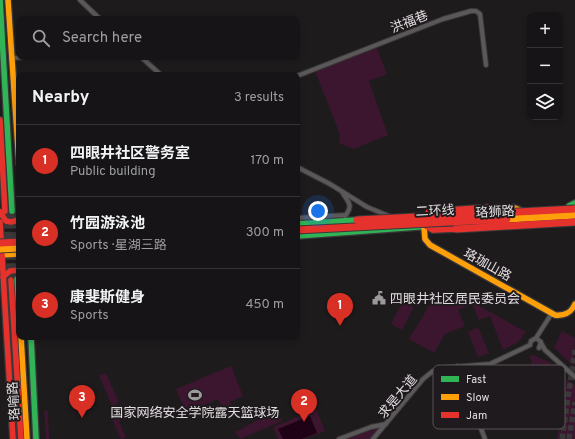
<!DOCTYPE html>
<meta charset="utf-8">
<style>
body{margin:0;font-family:Overpass,"Noto Sans SC",sans-serif;background:#1f1d1f;color:#f1f3f6}
.controls{position:absolute;right:12px;top:12px;display:grid;overflow:hidden;border-radius:8px;box-shadow:0 2px 6px #0003}
.controls button{width:36px;height:36px;display:grid;place-items:center;padding:0;border:0;border-bottom:1px solid #353335;background:#161416;color:#f1f3f6;font:20px sans-serif}
.you{position:absolute;left:318px;top:211px;width:14px;height:14px;margin:-10px;border:3px solid #fff;border-radius:50%;background:#1a73e8;box-shadow:0 0 0 6px #1a73e833}
.badge{display:grid;place-items:center;width:26px;height:26px;border-radius:50%;background:#d93025;color:#fff;font-size:13px;font-weight:700}
.pin{position:absolute;translate:-50% -33px;filter:drop-shadow(0 1px 2px #0008)}
.pin::after{content:'';position:absolute;top:21px;width:14px;height:12px;background:inherit;clip-path:polygon(0 0,100% 0,50% 100%)}
.list{margin:0;padding:0;list-style:none}
h2{display:flex;justify-content:space-between;align-items:center;height:52px;margin:0;padding:0 16px;font-size:17px}
h2 small{font-size:13px;font-weight:400;color:#9e9ea1}
.list li{display:grid;grid-template-columns:26px 1fr auto;gap:12px;align-items:center;box-sizing:border-box;height:72px;padding:0 16px;border-top:1px solid #353335}
.list b{display:block;font-size:15px;white-space:nowrap}
.list p{margin:0;font-size:13px;white-space:nowrap;color:#9e9ea1}
.list em{font-size:13px;font-style:normal;color:#9e9ea1}
.icon{flex:none;width:22px;height:22px;fill:none;stroke:currentColor;stroke-width:2;stroke-linecap:round;stroke-linejoin:round}
.map{position:relative;flex:none;width:575px;height:439px;overflow:hidden}
.search{position:absolute;background:#161416;box-shadow:0 2px 6px #0003;left:16px;top:16px;width:284px;height:44px;display:flex;align-items:center;gap:10px;box-sizing:border-box;padding:0 14px;border-radius:8px;color:#9e9ea1;font-size:15px}
.panel{position:absolute;background:#161416;box-shadow:0 2px 6px #0003;left:16px;top:72px;width:284px;height:268px;border-radius:8px}
.map>svg:first-child{display:block}
.green{fill:#3b162e}
.water{fill:#200217}
.lines{fill:none;stroke-linecap:round;stroke-linejoin:round}
.secondary-tunnel{stroke:#3b383a;stroke-width:5.5;stroke-dasharray:5.5 3;stroke-linecap:butt}
.highway-tunnel{stroke:#3b383a;stroke-width:7;stroke-dasharray:7 3.5;stroke-linecap:butt}
.street-casing{stroke:#3b383a;stroke-width:6}
.fast-casing{stroke:#3b383a;stroke-width:8}
.slow-casing{stroke:#3b383a;stroke-width:8}
.jam-casing{stroke:#3b383a;stroke-width:8}
.street{stroke:#5a5859;stroke-width:4}
.fast{stroke:#30b455;stroke-width:5.5}
.slow{stroke:#ff9f0a;stroke-width:5.5}
.jam{stroke:#e5322d;stroke-width:5.5}
.slow-bridge-casing{stroke:#3b383a;stroke-width:9;stroke-linecap:butt}
.jam-bridge-casing{stroke:#3b383a;stroke-width:9;stroke-linecap:butt}
.slow-bridge{stroke:#ff9f0a;stroke-width:7}
.jam-bridge{stroke:#e5322d;stroke-width:7}
.labels{text-anchor:middle;stroke-width:4;stroke-linejoin:round;paint-order:stroke}
.street-label{font-size:13px;fill:#e0dddf;stroke:#1f1a1d}
.poi-label{font-size:13px;fill:#e0dddf;stroke:#1f1a1d;text-anchor:start}
.key{fill:#1f1a1d;stroke:#595457;stroke-width:1}
.key-label{font-size:11px;fill:#e0dddf}
</style>
<div class="map">
<svg width="575" height="439" viewBox="0 0 575 439">
<rect width="100%" height="100%" fill="#1e1b1d"/>
<path class="green" d="M377 48 387 74 369 81 388 135 354 149 339 143 340 137 339 132 315 71Z
M438 291 454 300 458 294 526 332 517 343 503 350 490 316 479 320 472 304 458 310 465 326 445 334 434 353 409 339Z
M403 301 414 307 402 330 391 324Z
M478 327 489 353 478 357 468 332Z
M562 331 575 338 574 367 554 347Z
M533 355 551 363 563 376 555 424 529 356Z
M231 366 243 396 230 402 236 416 227 420 218 399 186 413 176 389Z
M106 373 119 402 112 406 99 376Z
M567 379 575 385V439H557Z
M316 409 325 431 304 439H278L273 427Z
M277 410 282 421 240 439 235 432Z
M44 411H48L49 439H46Z
M124 412 127 418 119 421 126 438 121 439 111 417Z
M383 426 371 439H344L371 428Z"/>
<path class="water" d="M310 416 317 433 302 439H283L278 429Z"/>
<g class="lines">
<path class="secondary-tunnel" d="M562 439 575 350
M569 439 575 402"/>
<path class="highway-tunnel" d="M5 211 11 280
M12 211 17 279"/>
<g class="street-casing">
<path id="street" d="M80 0 100 19
M141 57 161 75
M12 58 27 57
M297 76 443 19 471 11H476L480 14 486 65
M297 167 330 184 367 207 389 216
M342 192C348 202 354 205 345 216
M297 218 346 215
M536 338 552 313
M541 343 545 350 575 377
M530 345 531 341 536 338 541 342 539 348
M457 366 485 439
M339 439 371 427 386 424
M373 439 423 379 433 371 441 368 490 364 530 345"/>
</g>
<g class="fast-casing">
<path id="fast" d="M0 0 12 211
M569 206 575 203
M297 224 357 220
M297 236 431 226
M17 279 19 310
M31 337 36 439"/>
</g>
<g class="slow-casing">
<path id="slow" d="M8 0 19 164
M489 208 512 207 520 210
M424 227 425 239 430 245 555 315C565 316 571 313 575 304
M0 255 19 254
M21 337 27 439"/>
</g>
<g class="jam-casing">
<path id="jam" d="M0 120 5 211
M0 212 6 221 11 222 19 220
M0 222 13 439
M468 224 529 221
M426 226 433 230 456 229
M3 277 10 271 19 270
M11 280 21 439"/>
</g>
<use href="#street" class="street"/>
<use href="#fast" class="fast"/>
<use href="#slow" class="slow"/>
<use href="#jam" class="jam"/>
<g class="slow-bridge-casing">
<path id="slow-bridge" d="M507 219 575 215
M0 249 19 248"/>
</g>
<g class="jam-bridge-casing">
<path id="jam-bridge" d="M429 212 489 208
M357 220 575 209
M456 229 575 222
M297 230 507 219
M0 243 19 242"/>
</g>
<use href="#slow-bridge" class="slow-bridge"/>
<use href="#jam-bridge" class="jam-bridge"/>
</g>
<defs>
<g id="civic-bare" transform="scale(1.08)"><path d="M-.6-6.5H3V-4.5H.6V-3L4-1V1h2V6H-6V1h2V-1L-.6-3ZM-1.2 2.5V6h2.4V2.5Z" fill="#9c999b" stroke="#1f1a1d" stroke-width="2.5" paint-order="stroke"/></g>
<g id="stadium-bare" transform="scale(1.08)"><path d="M0-5a6.5 5 0 1 0 0 10a6.5 5 0 1 0 0-10ZM-3.5-1.8h7v3.6h-7Z" fill="#9c999b" stroke="#1f1a1d" stroke-width="2.5" paint-order="stroke"/></g>
</defs>
<g fill-rule="evenodd">
<use href="#civic-bare" x="379" y="298"/>
<use href="#stadium-bare" x="195" y="395"/>
</g>
<g class="labels">
<g class="street-label">
<text transform="translate(409 21) rotate(-21)" y="5">洪福巷</text>
<text transform="translate(435 210) rotate(-3)" y="5">二环线</text>
<text transform="translate(495 211) rotate(-3)" y="5">珞狮路</text>
<text transform="translate(488 264) rotate(29)" y="5">珞珈山路</text>
<text transform="translate(397 396) rotate(-50)" y="5">求是大道</text>
<text transform="translate(13 401) rotate(-94)" y="5">珞喻路</text>
</g>
<g class="poi-label">
<text x="390" y="303">四眼井社区居民委员会</text>
<text x="195" y="417" text-anchor="middle">国家网络安全学院露天篮球场</text>
</g>
</g>
<rect x="433" y="365" width="132" height="64" rx="6" class="key"/>
<rect x="441" y="376" width="18" height="6" fill="#30b455"/>
<rect x="441" y="394" width="18" height="6" fill="#ff9f0a"/>
<rect x="441" y="412" width="18" height="6" fill="#e5322d"/>
<g class="key-label">
<text x="466" y="383">Fast</text>
<text x="466" y="401">Slow</text>
<text x="466" y="419">Jam</text>
</g>
</svg>
<div class="controls">
<button>+</button>
<button>−</button>
<button><svg class="icon" aria-label="layers" viewBox="0 0 24 24"><path d="M12 4l9 5-9 5-9-5zM3 14l9 5 9-5"/></svg></button>
</div>
<div class="you"></div>
<div class="pin badge" style="left:340px;top:326px">1</div>
<div class="pin badge" style="left:304px;top:422px">2</div>
<div class="pin badge" style="left:82px;top:418px">3</div>
<div class="search"><svg class="icon" aria-label="search" viewBox="0 0 24 24"><circle cx="10" cy="10" r="6"/><path d="M15 15l6 6"/></svg>Search here</div>
<section class="panel">
<h2>Nearby<small>3 results</small></h2>
<ul class="list">
<li><span class="badge">1</span><div><b>四眼井社区警务室</b><p>Public building</p></div><em>170 m</em></li>
<li><span class="badge">2</span><div><b>竹园游泳池</b><p>Sports · 星湖三路</p></div><em>300 m</em></li>
<li><span class="badge">3</span><div><b>康斐斯健身</b><p>Sports</p></div><em>450 m</em></li>
</ul>
</section>
</div>
